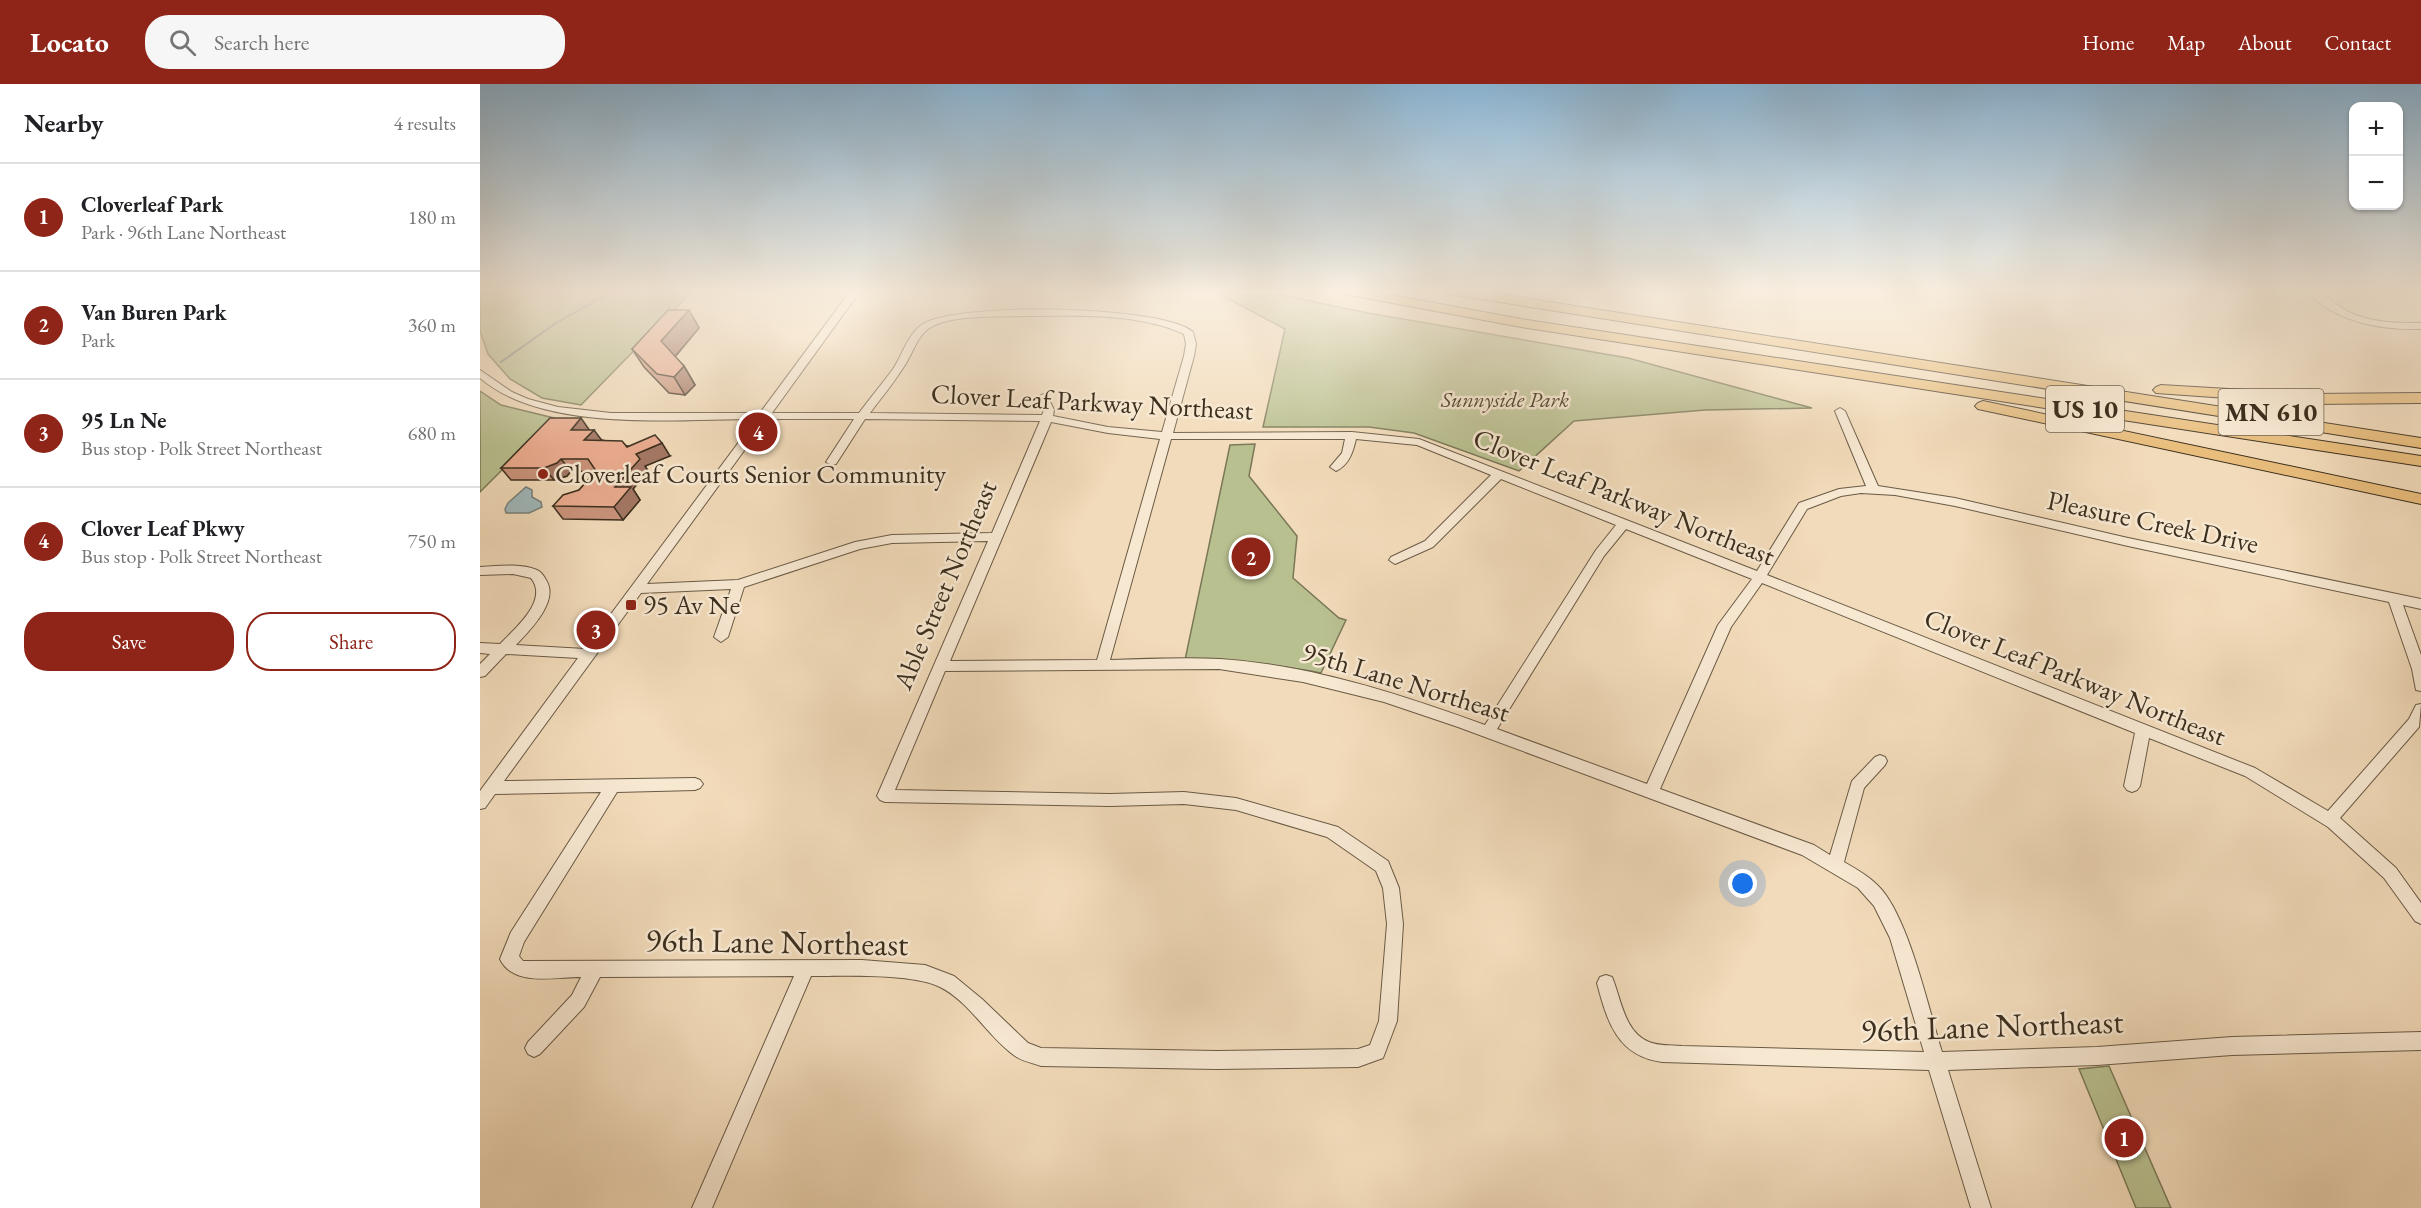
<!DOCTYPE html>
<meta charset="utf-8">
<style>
body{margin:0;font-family:"EB Garamond",serif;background:#f6f6f6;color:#202124}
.controls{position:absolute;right:18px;top:18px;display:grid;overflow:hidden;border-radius:12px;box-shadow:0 2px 4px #0004}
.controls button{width:54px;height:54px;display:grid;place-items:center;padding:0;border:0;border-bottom:2px solid #e0e0e0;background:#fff;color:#202124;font:30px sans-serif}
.you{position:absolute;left:1263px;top:800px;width:21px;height:21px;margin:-15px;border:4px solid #fff;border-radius:50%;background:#1a73e8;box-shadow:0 0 0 9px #1a73e833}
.badge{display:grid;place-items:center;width:39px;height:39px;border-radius:50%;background:#8f2418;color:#fff;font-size:20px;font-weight:700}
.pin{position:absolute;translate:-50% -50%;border:3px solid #fff;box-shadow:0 2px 6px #0006}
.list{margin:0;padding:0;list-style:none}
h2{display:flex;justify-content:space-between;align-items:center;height:78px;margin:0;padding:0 24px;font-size:26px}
h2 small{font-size:20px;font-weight:400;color:#757577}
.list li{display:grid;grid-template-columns:39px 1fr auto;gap:18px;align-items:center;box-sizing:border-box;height:108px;padding:0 24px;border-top:2px solid #e0e0e0}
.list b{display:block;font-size:22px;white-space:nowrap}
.list p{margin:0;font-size:20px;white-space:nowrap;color:#757577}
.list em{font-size:20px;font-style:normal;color:#757577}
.actions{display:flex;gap:12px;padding:18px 24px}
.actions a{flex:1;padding:14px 0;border:2px solid #8f2418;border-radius:24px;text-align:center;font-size:21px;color:#8f2418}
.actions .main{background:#8f2418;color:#fff}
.icon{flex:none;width:33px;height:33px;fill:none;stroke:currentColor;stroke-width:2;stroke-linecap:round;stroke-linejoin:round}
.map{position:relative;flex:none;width:1941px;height:1124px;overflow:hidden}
header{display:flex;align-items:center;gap:36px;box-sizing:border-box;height:84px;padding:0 30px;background:#8f2418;color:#fff}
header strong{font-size:28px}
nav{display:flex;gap:33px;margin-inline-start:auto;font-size:21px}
.search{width:420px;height:54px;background:#f6f6f6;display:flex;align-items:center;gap:15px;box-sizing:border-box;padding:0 21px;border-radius:24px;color:#757577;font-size:22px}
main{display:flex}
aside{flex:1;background:#fff}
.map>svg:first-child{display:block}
.green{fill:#b9c090;stroke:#7a7857;stroke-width:1.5}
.water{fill:#a0b8bb;stroke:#78817c;stroke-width:1.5}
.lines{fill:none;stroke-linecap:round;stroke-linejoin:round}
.stream{stroke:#78817c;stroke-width:2}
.minor-casing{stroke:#6a5a45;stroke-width:2}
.highway-casing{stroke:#3c2f1e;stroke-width:2}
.minor{fill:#f7e8d2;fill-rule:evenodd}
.highway{fill:#e9be7d;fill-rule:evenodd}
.wall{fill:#ca947c;stroke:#3c2f1e;stroke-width:1.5}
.shaded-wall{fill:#a47865;stroke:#3c2f1e;stroke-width:1.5}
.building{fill:#ebac90;stroke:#3c2f1e;stroke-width:1.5}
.poi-dot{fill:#8f2418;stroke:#f7e8d2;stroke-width:2}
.labels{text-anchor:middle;stroke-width:5;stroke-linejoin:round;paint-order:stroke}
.far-park-label{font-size:22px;font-style:italic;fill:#554c35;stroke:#f7e8d2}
.shield{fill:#f7e8d2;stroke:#746654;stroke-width:1.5}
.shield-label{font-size:26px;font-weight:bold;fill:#3c2f1e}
.street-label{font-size:27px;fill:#3c2f1e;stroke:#f7e8d2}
.poi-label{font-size:27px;fill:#3c2f1e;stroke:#f7e8d2;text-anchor:start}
.near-street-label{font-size:33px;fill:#3c2f1e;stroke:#f7e8d2}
</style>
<header>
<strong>Locato</strong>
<div class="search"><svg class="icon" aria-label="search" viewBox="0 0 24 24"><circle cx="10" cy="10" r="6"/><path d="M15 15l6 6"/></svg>Search here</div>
<nav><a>Home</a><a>Map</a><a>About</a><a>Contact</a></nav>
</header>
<main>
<aside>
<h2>Nearby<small>4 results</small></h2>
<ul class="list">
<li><span class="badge">1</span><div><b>Cloverleaf Park</b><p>Park · 96th Lane Northeast</p></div><em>180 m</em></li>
<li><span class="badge">2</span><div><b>Van Buren Park</b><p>Park</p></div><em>360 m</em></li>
<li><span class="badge">3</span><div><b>95 Ln Ne</b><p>Bus stop · Polk Street Northeast</p></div><em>680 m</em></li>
<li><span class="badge">4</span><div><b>Clover Leaf Pkwy</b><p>Bus stop · Polk Street Northeast</p></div><em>750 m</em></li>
</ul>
<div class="actions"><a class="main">Save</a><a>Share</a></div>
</aside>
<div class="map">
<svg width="1941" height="1124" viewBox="0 0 1941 1124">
<rect width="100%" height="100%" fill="#f2dbba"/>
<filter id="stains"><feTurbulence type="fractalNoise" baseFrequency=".00333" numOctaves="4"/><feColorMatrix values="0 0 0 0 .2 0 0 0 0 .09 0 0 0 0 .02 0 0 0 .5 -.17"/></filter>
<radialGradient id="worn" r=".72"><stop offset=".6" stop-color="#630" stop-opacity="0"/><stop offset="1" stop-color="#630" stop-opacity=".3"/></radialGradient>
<path class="green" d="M0 206H213L101 321 62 314 30 295 8 270 0 247Z
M732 206H778L888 229 1148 274 1332 324 1225 326 1094 337 1039 387 934 349 889 343H783L805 245Z
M0 307 21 321 74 334 0 408Z
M775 360 769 392 817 452 813 494 859 534 866 536 841 589C795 580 751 577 705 576L750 361Z
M1629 982 1691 1124H1656L1599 985Z"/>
<path class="water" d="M46 403 52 406V413L61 418 62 423 49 429H26L25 425 28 419Z"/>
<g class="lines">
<path class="stream" d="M21 278 76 239 135 206"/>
<g class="minor-casing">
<path id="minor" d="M371 206H381L292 329H379C390 314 402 300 413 285 422 272 428 249 443 240 477 218 683 221 713 248L716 260 714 272 693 349 872 348 939 355 1277 487 1319 419 1359 405 1386 402 1355 327 1360 324 1365 327 1398 402 1475 414 1648 454 1941 515V525L1923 521 1941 571V607L1936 606 1932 585 1909 518 1648 462 1475 422 1415 411 1381 409 1361 412 1327 425 1287 491 1775 684 1848 727 1929 635 1936 621 1941 620 1939 643 1860 734 1916 784 1941 819V840L1935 837 1904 794 1848 743 1765 692 1669 654 1660 702 1657 706 1652 708 1647 706 1644 702 1655 649 1282 499 1251 543 1180 705 1334 761 1350 771 1372 697 1395 673 1400 671 1405 673 1407 677 1405 681 1384 704 1364 778C1378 786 1392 794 1402 806 1430 840 1448 923 1462 968L1617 963 1752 953 1941 948V966L1752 971 1617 981 1468 986 1511 1124H1491L1449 986 1182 978C1137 972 1127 937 1117 899L1120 893 1126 891 1132 893C1141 914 1144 948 1169 958 1179 962 1191 961 1202 962L1444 968 1410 854 1394 822 1378 804 1322 771 978 643 904 618 823 598 739 585 465 587 415 706 630 710 704 708 756 714 858 743 908 777 919 804 923 840 917 937 903 974 878 983 737 985 561 982C553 979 542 977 535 972 508 953 490 918 460 903 432 889 364 892 331 892L232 1124H212L314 892 120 893 104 923 60 970 54 973 48 970 45 964 48 958 92 911 101 893C76 893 33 903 20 875L31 848 121 708 15 710 5 724 0 725V707L98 574 26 570 5 592 0 593V580L10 570 0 569V559L20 560 24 556C39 541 68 515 51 494L33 490 0 491V483C18 482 40 479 57 486 61 488 64 492 66 496 80 517 49 547 36 561L105 565 276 335C195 335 64 349 0 294V286L32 308 48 315 78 323 131 329H280ZM544 232C596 232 655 228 704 250L706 260 704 272 682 348 628 343 573 332 574 326 567 311 563 310 558 313 564 326 562 331 390 329C401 314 413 300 423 284 432 272 436 254 448 245 468 230 519 233 544 232ZM287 335H374L346 378 352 381 356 380 385 335 560 337 512 449 412 451 375 458 258 496 167 500ZM571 338 628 349 680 355 617 576 470 577ZM691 355H865L862 369 850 383 856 387C869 381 873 368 876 355L937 361 1011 391 945 457 911 473 909 476 915 480 953 463 1021 395 1136 441 1116 466 1005 641C920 610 831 581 740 575 704 573 667 575 630 576ZM1146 445 1272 495 1238 541 1167 700 1017 645 1124 472ZM508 457 397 712 400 716 405 718 630 722 704 720 756 726 847 753 896 787 903 804 907 840 899 937 890 961 878 965 737 967 561 964 548 959 502 915 474 892 445 881 382 876 43 877 39 872 44 858 137 708 215 706 220 704 223 700 220 696 215 694 24 697 161 509 251 505 234 553 241 558 248 553 264 503 380 465 412 459Z
M1825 206C1841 205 1856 222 1871 229 1893 239 1917 239 1941 239V245C1899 246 1855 238 1825 206Z"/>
</g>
<g class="highway-casing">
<path id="highway" d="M857 206H884L1041 235 1941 372V382L1041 243 864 210Z
M963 206H993L1941 354V364L969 210Z
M1681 301 1831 310 1941 309V319L1831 320 1676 309 1673 306 1676 303Z
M1503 317 1941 410V420L1498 325 1495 322 1498 319Z"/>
</g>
<use href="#minor" class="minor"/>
<use href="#highway" class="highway"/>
</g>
<path class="wall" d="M209 226 219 244 195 273 204 282 215 301 205 311 189 309 164 283 152 265Z
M110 346 122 356 190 372 165 382 168 387 153 405 160 416 143 436 83 435 73 422 99 406 115 388 91 387 87 392 74 396H31L21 384Z"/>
<path class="shaded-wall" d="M209 226 219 244 192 276 181 257Z
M204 282 215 301 205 311 194 293Z
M101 334 110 347 91 346Z
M114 346 123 358 104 356Z
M182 359 190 372 165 382 168 387 153 405 160 416 143 436 134 423 135 403 156 370Z
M81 375 91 387 87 392 74 396 64 384Z"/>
<path class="building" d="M188 226H209L181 257 204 282 194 293 177 290 152 265Z
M70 334H101L91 346H114L104 356 142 357 147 363 175 351 182 359 156 370 160 375 135 403H151L134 423 73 422 83 411 99 406 116 387 108 375H81L77 379 64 384H21Z"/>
<linearGradient id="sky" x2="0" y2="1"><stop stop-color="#8bb6d6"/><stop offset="0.57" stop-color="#f9efe0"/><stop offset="1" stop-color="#f9efe0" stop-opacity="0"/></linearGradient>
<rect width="1941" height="363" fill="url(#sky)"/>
<g class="poi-dot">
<circle cx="63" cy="390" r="6"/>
<rect x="145" y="515" width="12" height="12" rx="3"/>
</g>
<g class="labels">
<g class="far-park-label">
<text x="1025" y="323">Sunnyside Park</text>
</g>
<g class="shield">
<rect x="1566" y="302" width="78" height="46" rx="4.5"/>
<rect x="1738.5" y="305" width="105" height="46" rx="4.5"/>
</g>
<g class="shield-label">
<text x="1605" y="334">US 10</text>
<text x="1791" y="337">MN 610</text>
</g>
<g class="street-label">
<text transform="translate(612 318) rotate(3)" y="9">Clover Leaf Parkway Northeast</text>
<text transform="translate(1144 413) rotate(22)" y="9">Clover Leaf Parkway Northeast</text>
<text transform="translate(1673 438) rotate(12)" y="9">Pleasure Creek Drive</text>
<text transform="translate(465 501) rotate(-67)" y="9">Able Street Northeast</text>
<text transform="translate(1595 593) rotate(22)" y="9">Clover Leaf Parkway Northeast</text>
<text transform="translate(926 598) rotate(17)" y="9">95th Lane Northeast</text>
</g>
<g class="poi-label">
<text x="75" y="399">Cloverleaf Courts Senior Community</text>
<text x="163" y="530">95 Av Ne</text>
</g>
<g class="near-street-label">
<text transform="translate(297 857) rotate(1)" y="12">96th Lane Northeast</text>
<text transform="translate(1512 941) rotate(-2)" y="12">96th Lane Northeast</text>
</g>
</g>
<rect width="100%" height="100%" filter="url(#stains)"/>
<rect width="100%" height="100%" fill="url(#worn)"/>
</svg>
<div class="controls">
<button>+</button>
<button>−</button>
</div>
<div class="you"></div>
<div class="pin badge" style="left:1644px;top:1054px">1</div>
<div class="pin badge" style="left:771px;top:473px">2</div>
<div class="pin badge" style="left:116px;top:546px">3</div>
<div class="pin badge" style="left:278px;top:348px">4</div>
</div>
</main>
